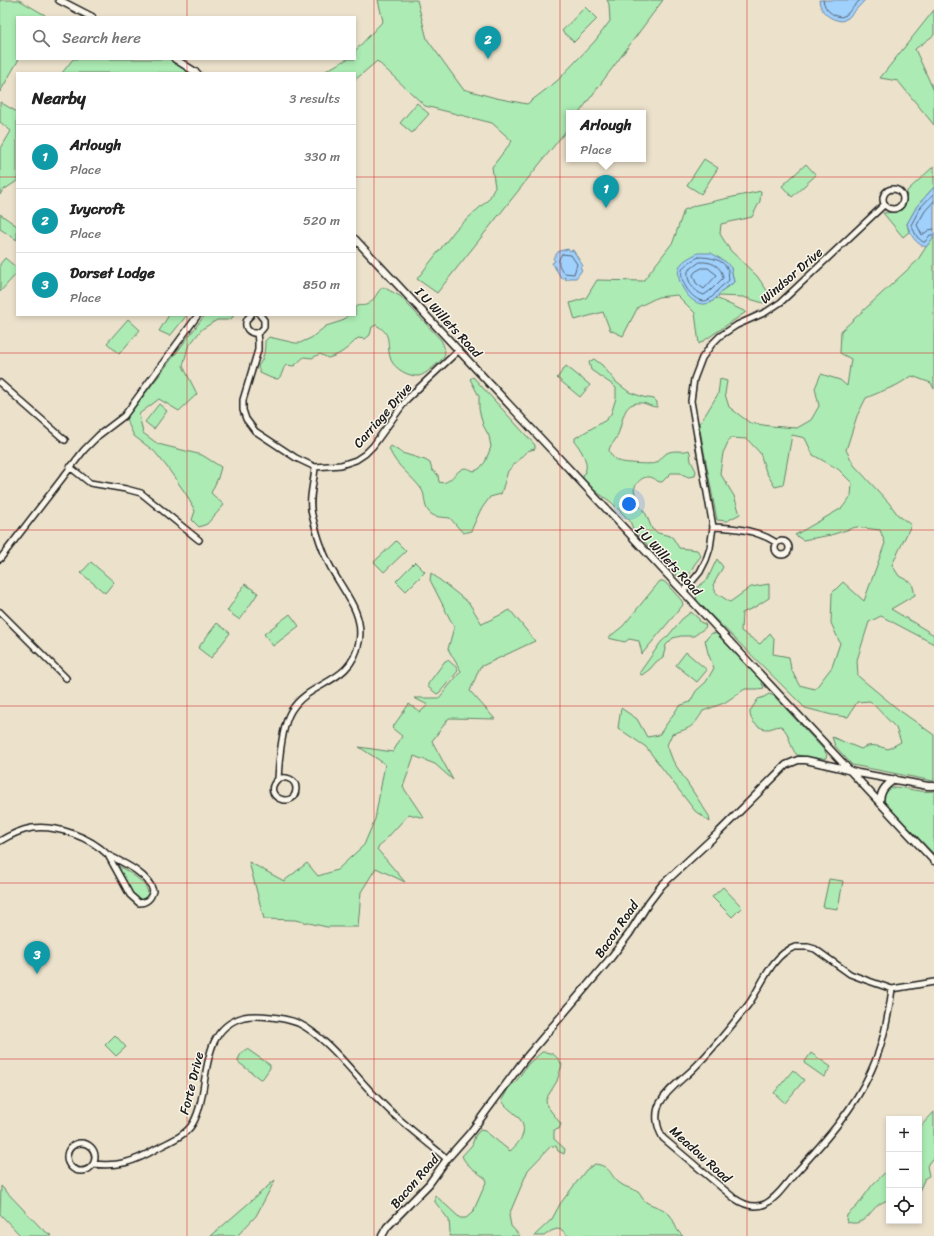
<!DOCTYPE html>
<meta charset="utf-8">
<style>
body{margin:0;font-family:Sriracha,sans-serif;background:#f6f6f6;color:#222}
.controls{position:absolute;right:12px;bottom:12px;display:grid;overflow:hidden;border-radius:0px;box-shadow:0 2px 6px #0003}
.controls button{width:36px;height:36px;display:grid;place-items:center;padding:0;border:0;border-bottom:1px solid #e0e0e0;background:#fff;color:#222;font:20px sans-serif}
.you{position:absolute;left:629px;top:504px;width:14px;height:14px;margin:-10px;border:3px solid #fff;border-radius:50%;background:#1a73e8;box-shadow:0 0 0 6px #1a73e833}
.badge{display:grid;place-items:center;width:26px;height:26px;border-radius:50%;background:#0b8043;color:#fff;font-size:13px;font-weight:700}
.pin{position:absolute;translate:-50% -33px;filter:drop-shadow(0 1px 2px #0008)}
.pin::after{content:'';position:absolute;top:21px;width:14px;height:12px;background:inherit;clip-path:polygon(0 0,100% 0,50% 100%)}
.popup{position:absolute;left:566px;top:110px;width:80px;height:52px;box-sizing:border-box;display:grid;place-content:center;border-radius:0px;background:#fff;filter:drop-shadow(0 1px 3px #0005);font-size:13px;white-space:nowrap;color:#767676}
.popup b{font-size:15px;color:#222}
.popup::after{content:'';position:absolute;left:50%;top:100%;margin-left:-8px;border:8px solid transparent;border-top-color:#fff}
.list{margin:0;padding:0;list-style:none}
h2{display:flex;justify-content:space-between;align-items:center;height:52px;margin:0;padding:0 16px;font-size:17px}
h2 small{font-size:13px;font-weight:400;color:#767676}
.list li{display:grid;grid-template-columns:26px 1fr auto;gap:12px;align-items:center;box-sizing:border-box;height:64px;padding:0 16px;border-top:1px solid #e0e0e0}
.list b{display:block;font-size:15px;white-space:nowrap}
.list p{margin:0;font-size:13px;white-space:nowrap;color:#767676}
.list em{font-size:13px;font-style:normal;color:#767676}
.icon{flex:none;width:22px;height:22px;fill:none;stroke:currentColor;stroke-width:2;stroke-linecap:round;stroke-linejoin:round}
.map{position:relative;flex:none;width:934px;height:1236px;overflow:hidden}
.search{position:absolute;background:#fff;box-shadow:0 2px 6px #0003;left:16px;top:16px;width:340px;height:44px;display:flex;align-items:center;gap:10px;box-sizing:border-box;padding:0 14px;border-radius:0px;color:#767676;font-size:15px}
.panel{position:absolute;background:#fff;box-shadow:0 2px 6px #0003;left:16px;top:72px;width:340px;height:244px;border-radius:0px}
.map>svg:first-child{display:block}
.green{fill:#acebb3;stroke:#648468}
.water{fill:#a0d0fc;stroke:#6b88a2}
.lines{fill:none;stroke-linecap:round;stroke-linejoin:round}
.shore{stroke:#516476;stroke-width:1}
.minor-casing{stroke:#1c1c1c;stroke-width:8}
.tertiary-casing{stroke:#1c1c1c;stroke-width:9}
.minor{stroke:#fbf7ec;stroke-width:5}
.tertiary{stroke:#fbf7ec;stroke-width:6}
.grid{fill:none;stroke:#d62828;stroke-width:1;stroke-opacity:0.55}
.labels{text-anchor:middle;stroke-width:3;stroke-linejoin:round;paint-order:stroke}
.street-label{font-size:13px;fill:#1c1c1c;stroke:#fbf7ec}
</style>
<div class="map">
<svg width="934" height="1236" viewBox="0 0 934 1236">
<rect width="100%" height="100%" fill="#ece2cc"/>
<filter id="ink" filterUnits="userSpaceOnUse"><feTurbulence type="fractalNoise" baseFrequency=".025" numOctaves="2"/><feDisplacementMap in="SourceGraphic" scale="8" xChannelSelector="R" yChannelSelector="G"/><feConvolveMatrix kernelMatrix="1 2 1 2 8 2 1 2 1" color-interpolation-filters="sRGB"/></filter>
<g filter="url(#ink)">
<path class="green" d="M0 0H19L45 15 44 17H17V59H19L0 92Z
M378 0H417L427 39 463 89 496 98 527 104 557 81 595 41 610 21 609 4 607 0H663L579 113H569V127L437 293 417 279 456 229 489 199 495 187 492 167 512 141 492 123 425 106 377 61 355 80V73H322L347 59H355V51L383 21Z
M585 7 597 19 574 42 562 31Z
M934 10V35L915 49 934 91V125L898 81 880 78Z
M73 59H175L197 73H62Z
M0 102 17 112V181L2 191 0 195V150L11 131 0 122Z
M417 103 429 114 412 133 400 123Z
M704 159 718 168 701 194 687 185Z
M806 164 816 175 792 197 782 186Z
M934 166V187L917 206 907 224 909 232 903 237 883 213C896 212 896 214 906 204L907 191Z
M761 191 760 201 752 217 721 224 720 234 730 250 757 276 768 292 767 301 763 303 743 297 718 296 724 289 731 285 734 282 731 268 711 303 716 298 746 312 699 344 695 313 677 295 658 297 638 307 623 336 610 330 603 312 575 320 570 303 586 298 597 280 643 281 673 242 684 210 696 205Z
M0 214 17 226V240L0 229Z
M934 237V389L931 383 912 376 897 385 866 398 857 416 846 450 854 465 889 503 898 515 911 525 892 565 899 576 912 583 915 595 891 609 934 635V644L881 616 869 622 857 660 858 676 899 710 934 735V781H933L852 765 835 746 832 737 861 749C870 743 878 746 888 749L901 742 896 728 870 701 857 702 848 717 832 715 805 708 697 601 695 589 707 580 717 559 723 567 713 585 716 593 730 602 751 587 769 584V598L755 607 742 613 741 631 760 644 770 633 774 639 773 654 789 657 791 669 799 685 815 689 832 667 840 643 831 623 832 593 843 582 864 601 885 543 880 530 856 527 831 535 803 540 795 535 842 508 851 496 852 483 838 469 813 455 805 438 792 435 783 485 775 487 766 472 760 453 747 439 730 438 723 453 720 473 734 496 740 514 727 521 717 520 699 425 718 394 720 379 727 381 725 394 729 407 750 423 770 426 797 428 811 420 819 406 815 388 821 374 840 380 847 386 851 359 840 353 841 331 917 261 926 247Z
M5 258 17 268V273L0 292V264Z
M383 287 400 296 441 340C444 346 446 350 444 357 440 362 425 375 419 376 409 377 395 369 391 360 385 344 394 335 376 325L372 327 370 335 365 339 358 338C349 347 341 355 328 358L320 354 312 358 304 357 294 366 286 365C282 369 283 375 278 379L271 378 260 373 258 366C264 359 265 350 265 341L269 337 295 343H300L311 338 326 326 342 321 348 315H355V307C359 304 363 307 368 304 375 300 377 291 383 287Z
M169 315H187L170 336 159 331Z
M205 315H234L232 318 227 320H217L202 329 188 347 183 366 197 394 179 411 159 399 139 414 143 433 158 444 202 455 221 467 218 478 211 493 224 505 207 524 199 527 192 520 195 511 186 494 167 467 154 451 134 436 126 419Z
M128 319 140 330 119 354 107 343Z
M594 359 602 365 616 382 629 392 643 397 654 399 657 402V407C648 407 645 400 633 404 630 405 627 408 626 410 621 419 621 431 615 440 613 444 610 445 609 450 610 454 614 459 618 461 623 463 652 465 656 463 660 461 663 455 667 453 674 449 682 453 689 450L690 453 691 461 696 471 695 476 688 477 680 473H671L662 482C657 482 657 480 653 478 644 474 636 482 634 490L638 504 646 514 652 529 658 533 670 536 673 538 679 548 697 550 701 556 694 565 687 579 683 580 676 575 669 565 651 549 633 529 630 521 611 502 591 488 583 478C583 474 585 473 586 469 588 461 580 448 575 442V438L606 420 611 414 616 398V388L613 385 591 370 589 362Z
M566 366 590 385 580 397 557 378Z
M473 377 535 445V449L527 451 508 471 501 494 490 497 480 511 471 531 463 533 456 525 450 518C444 517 435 518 430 513 423 507 426 497 422 490 411 474 397 468 389 449L391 446 402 453 425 460 430 463 432 470 438 475 439 482C450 486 455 470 465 468 468 468 471 470 474 471L479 469 485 462 491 447 489 436 483 425 479 409V396L470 379Z
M159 404 167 411 154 429 145 422Z
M396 541 406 551 384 572 374 562Z
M91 562 114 582 105 593 81 573Z
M415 562 425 572 406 591 396 581Z
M431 573 469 603 482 624 510 610 535 641 480 667 470 691 495 719 449 718 432 741 453 780 435 764 414 756 403 787 424 818 409 814 377 849 405 882 376 868 361 892 358 927H327L295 920 264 919 249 862 284 881 307 863 318 876 337 870 364 845 375 819 385 764 359 747 393 752 402 736 392 728 409 704 420 712 428 705 414 698H439L461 671 448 649 454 627 430 580Z
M660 581H663L666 583 682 601 683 605 642 654 639 641 629 639 625 642 608 638 623 626Z
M245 584 258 593 240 620 227 611Z
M691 612 699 619 700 622 705 624 706 627 694 636H681L673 638 666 645 663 657 656 662 650 669 642 675 640 674V672L661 642 668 636 682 619Z
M290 614 299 626 273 646 264 634Z
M217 623 230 633 211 658 198 648Z
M712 633 717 634 761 681 764 688 758 689H745L724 703 703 711C693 728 690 728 672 734L667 745 673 761 709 816 710 822 695 811 646 747 618 728 621 708 637 719 647 737 659 735 679 706 690 702 696 691 706 682 714 668 708 653 705 640Z
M686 652 707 670 697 682 676 665Z
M448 660 457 668 458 671 439 693 437 694 428 687V684L445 661Z
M769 694 774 696 824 750 827 755 826 758 820 759 797 755C789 747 791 734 781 726 777 726 773 728 769 729 759 730 749 721 750 711L758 699 764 697Z
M895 787C908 788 921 793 934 791V854L885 803 884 796 887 790Z
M117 866H119C129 873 149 882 148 896 144 899 140 901 136 898 130 895 120 872 117 866Z
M829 879 843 881 838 909 823 907Z
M723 887 742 907 732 917 712 897Z
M115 1035 126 1047 116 1056 105 1045Z
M247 1049 270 1065V1068L263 1078 260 1079 238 1062C238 1057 243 1050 247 1049Z
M542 1052C553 1052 557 1056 562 1065L557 1081 546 1099 547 1106 561 1124 559 1129 554 1130V1139L565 1149 564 1154 558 1151 556 1146H551L528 1170 509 1215 511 1226 520 1236H449L450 1232 449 1220 435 1202V1195L460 1218H466L473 1212 487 1180C478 1172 466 1166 462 1156L472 1145 475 1136 480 1130 485 1131 510 1151C523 1140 530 1127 515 1114 510 1109 505 1107 502 1100L508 1089 517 1080 528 1064Z
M811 1053 831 1067 824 1077 804 1063Z
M793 1070 804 1080 785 1103 774 1093Z
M934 1112V1159L930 1161 927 1166 929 1176 925 1178 919 1191V1128Z
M595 1164C612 1166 609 1176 621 1184 626 1188 633 1188 638 1192 641 1195 642 1199 646 1202 654 1207 663 1207 670 1215 676 1223 674 1229 683 1236H568L562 1230 557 1229 551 1231 544 1236H534L552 1219 560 1204 586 1170Z
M889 1169V1200C873 1203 871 1218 859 1222 856 1224 851 1223 847 1222L846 1219 847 1215 857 1206 873 1184Z
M275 1180 256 1216 237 1236H211Z
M1 1186 42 1229 52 1236H21L0 1214Z"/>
<path class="water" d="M819 0H865L848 18 842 21C830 20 820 12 819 0Z
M934 187V237L926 247C915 244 910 234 907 224L917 206Z
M568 249 570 251 573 250 583 266 580 267 582 270 576 278H569L566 280 565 277 562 279 552 263 555 261 553 258 559 251Z
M698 253H711L726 262 731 268 734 282C731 285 727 286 724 289 717 295 715 303 705 304 690 306 675 281 679 268 681 261 692 256 698 253Z"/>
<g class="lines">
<path class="shore" d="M823 0C825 10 831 15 841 17L846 15 860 0
M934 193 920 208 911 225 917 237 923 242H925L930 235H934
M934 201 925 211 917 225 922 235 929 230 934 229
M562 254 571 255 577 264 574 274 564 273C559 267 556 261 562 254Z
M699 257C709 257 724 259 728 270 729 273 728 277 729 280 727 283 725 283 722 286 716 290 713 301 703 301 692 300 679 281 682 270 684 264 693 260 699 257Z
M700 262C711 261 722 266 723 278L711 290 704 295C694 292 686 281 688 271Z
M702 268H708L717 275 704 289 696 283 693 275 695 272Z"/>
<g class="minor-casing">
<path id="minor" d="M883 199a10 10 0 1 1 20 0a10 10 0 1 1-20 0Z
M251 315C237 326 255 342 264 327V320L260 315
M257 333 258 342V350L243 400V410L246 419 255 431 296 458 315 467 341 465 356 460 365 454 373 446 407 399 459 350
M0 383 65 440
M70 467 90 483 126 489 141 493 199 540
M713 527C737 528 757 530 777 543
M775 548a7 7 0 1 1 14 0a7 7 0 1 1-14 0Z
M0 559 84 450 99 435 124 416 198 315
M684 591 700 572 706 560 710 548 713 527 691 401 694 379 702 358 712 344 720 336 737 325 766 312 781 302 885 204
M0 612 66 678
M278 779C286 776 296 779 296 789 295 811 259 796 278 779 279 761 282 726 291 711 310 680 351 685 359 642 365 612 341 589 329 564 322 550 316 531 312 515 308 500 314 483 315 467
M0 841C10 835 20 830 32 828 57 825 90 837 108 855
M108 855C122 862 149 874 153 891 151 898 147 903 139 903L130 895Z
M795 947H808L815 949 850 974 866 980 892 989C888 1018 883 1045 871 1071 853 1111 822 1144 793 1176 785 1185 777 1198 765 1204 754 1209 744 1205 734 1198L663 1138C657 1128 654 1114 660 1103 668 1088 685 1078 696 1066 715 1047 731 1026 748 1005 762 986 771 955 795 947Z
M892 989 934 982
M67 1157a14 14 0 1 1 28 0a14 14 0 1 1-28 0Z
M93 1164C118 1167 134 1162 156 1149 168 1142 186 1136 193 1123 212 1090 196 1030 244 1017 253 1015 262 1016 271 1017 280 1018 290 1020 298 1023 329 1038 356 1078 381 1102 401 1123 425 1140 447 1159"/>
</g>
<g class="tertiary-casing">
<path id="tertiary" d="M59 0 92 17
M175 59 197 73
M355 239 934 861
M880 803C880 791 885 786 895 779
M382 1236 387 1227 429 1184 447 1159 470 1133 524 1060 609 960 629 934 649 902 662 885 717 834 786 765 798 760H806L837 767 858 773 928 786H934"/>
</g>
<use href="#minor" class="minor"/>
<use href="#tertiary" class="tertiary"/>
</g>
</g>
<path class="grid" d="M187 0V17M374 0V1236M560 0V1236M747 0V1236M187 59V73M0 177H17M355 177H934M187 315V1236M0 353H934M0 530H934M0 706H934M0 883H934M0 1059H934"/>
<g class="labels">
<g class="street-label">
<text transform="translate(791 275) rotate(-41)" y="5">Windsor Drive</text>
<text transform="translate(449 322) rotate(47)" y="5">I U Willets Road</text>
<text transform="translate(382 415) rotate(-49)" y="5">Carriage Drive</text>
<text transform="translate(669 560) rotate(47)" y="5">I U Willets Road</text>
<text transform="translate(616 929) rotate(-55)" y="5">Bacon Road</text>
<text transform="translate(191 1083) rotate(-76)" y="5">Forte Drive</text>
<text transform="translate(701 1154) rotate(42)" y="5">Meadow Road</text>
<text transform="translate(414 1181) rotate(-49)" y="5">Bacon Road</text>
</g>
</g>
</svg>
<div class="controls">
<button>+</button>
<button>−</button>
<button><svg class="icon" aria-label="locate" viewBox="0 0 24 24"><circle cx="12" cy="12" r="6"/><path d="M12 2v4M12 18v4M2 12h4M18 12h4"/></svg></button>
</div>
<div class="you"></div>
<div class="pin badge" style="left:606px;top:208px;background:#0f9aa8">1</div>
<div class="popup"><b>Arlough</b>Place</div>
<div class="pin badge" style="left:488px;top:59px;background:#0f9aa8">2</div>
<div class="pin badge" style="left:37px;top:974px;background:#0f9aa8">3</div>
<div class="search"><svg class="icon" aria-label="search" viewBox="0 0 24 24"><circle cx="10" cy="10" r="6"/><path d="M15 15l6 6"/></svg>Search here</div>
<section class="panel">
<h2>Nearby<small>3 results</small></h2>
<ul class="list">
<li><span class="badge" style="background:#0f9aa8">1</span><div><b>Arlough</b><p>Place</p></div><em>330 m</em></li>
<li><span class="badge" style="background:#0f9aa8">2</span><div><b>Ivycroft</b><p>Place</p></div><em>520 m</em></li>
<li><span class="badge" style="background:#0f9aa8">3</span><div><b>Dorset Lodge</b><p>Place</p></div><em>850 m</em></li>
</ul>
</section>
</div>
